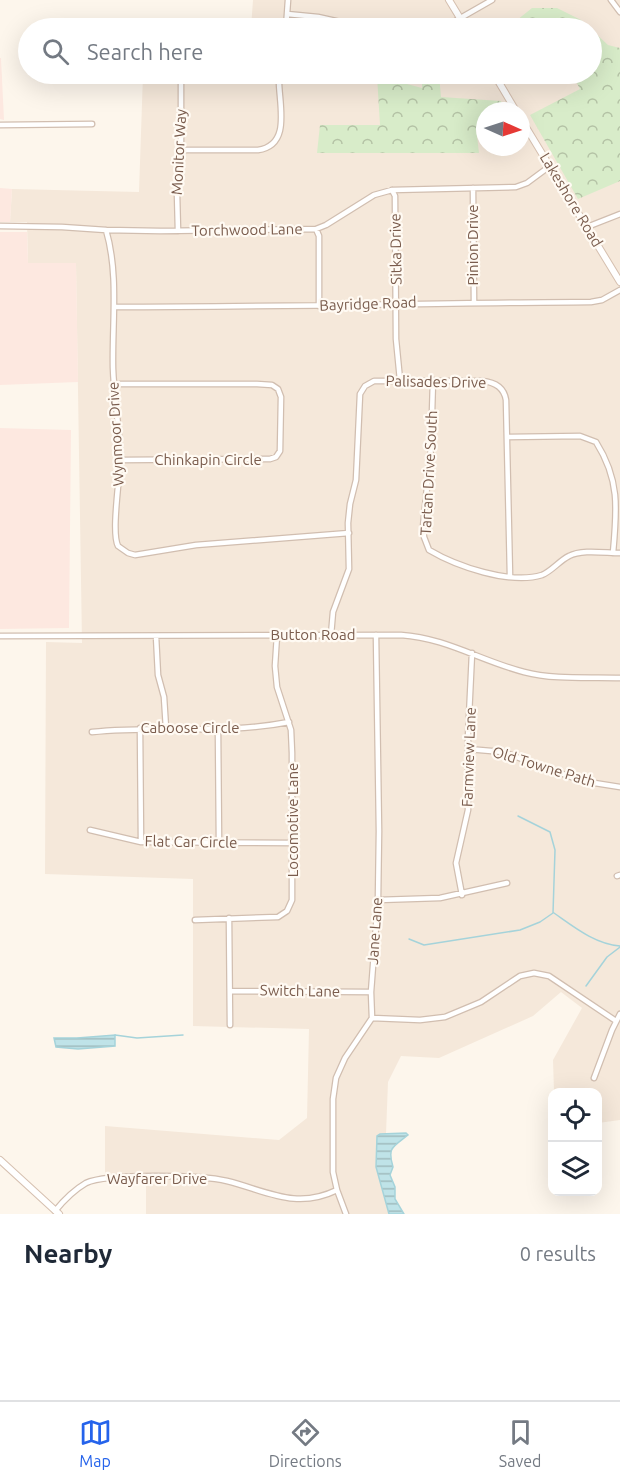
<!DOCTYPE html>
<style>
body{margin:0;font-family:Ubuntu,sans-serif;background:#f6f6f7;color:#1f2937}
.controls{position:absolute;right:18px;bottom:18px;display:grid;overflow:hidden;border-radius:12px;box-shadow:0 6px 24px #0002}
.controls button{width:54px;height:54px;display:grid;place-items:center;padding:0;border:0;border-bottom:2px solid #e0e1e3;background:#fff;color:#1f2937;font:30px sans-serif}
.compass{position:absolute;left:476px;top:102px;width:54px;height:54px;border-radius:50%;background:#fff;box-shadow:0 6px 24px #0002;rotate:93deg}
.list{margin:0;padding:0;list-style:none}
h2{display:flex;justify-content:space-between;align-items:center;height:78px;margin:0;padding:0 24px;font-size:26px}
h2 small{font-size:20px;font-weight:400;color:#747a83}
.icon{flex:none;width:33px;height:33px;fill:none;stroke:currentColor;stroke-width:2;stroke-linecap:round;stroke-linejoin:round}
.map{position:relative;flex:none;width:620px;height:1214px;overflow:hidden}
.search{position:absolute;background:#fff;box-shadow:0 6px 24px #0002;left:18px;right:18px;top:18px;height:66px;display:flex;align-items:center;gap:15px;box-sizing:border-box;padding:0 21px;border-radius:33px;color:#747a83;font-size:22px}
.sheet{height:186px;background:#fff}
nav{display:flex;justify-content:space-around;align-items:center;box-sizing:border-box;height:84px;border-top:2px solid #e0e1e3;background:#fff;font-size:16px;color:#747a83}
nav a{display:grid;justify-items:center;gap:3px}
nav .on{color:#2563eb}
.map>svg:first-child{display:block}
.residential{fill:#f5e8da;fill-rule:evenodd}
.commercial{fill:#fde8e0}
.forest{fill:url(#forest-crowns)}
.water{fill:url(#water-rules);stroke:#a5d3da;stroke-width:1.5}
.lines{fill:none;stroke-linecap:round;stroke-linejoin:round}
.stream{stroke:#a5d3da;stroke-width:1.5}
.street-casing{stroke:#d1beb0;stroke-width:7}
.secondary-casing{stroke:#d6c0b0;stroke-width:8}
.street{stroke:#fff;stroke-width:4.5}
.secondary{stroke:#fff;stroke-width:6}
.labels{text-anchor:middle;stroke-width:4.5;stroke-linejoin:round;paint-order:stroke}
.street-label{font-size:15px;fill:#7a5c4d;stroke:#fffaf3}
</style>
<div class="map">
<svg width="620" height="1214" viewBox="0 0 620 1214">
<defs>
<pattern id="forest-crowns" width="20" height="18" patternUnits="userSpaceOnUse" patternTransform="scale(1.5)"><rect width="20" height="18" fill="#d8ecc9"/><path d="M2 6a3 3 0 1 1 6 0M12 15a3 3 0 1 1 6 0" fill="none" stroke="#b4c2a5"/></pattern>
<pattern id="water-rules" width="6" height="5" patternUnits="userSpaceOnUse" patternTransform="scale(1.5)"><rect width="6" height="5" fill="#bfe3e8"/><path d="M0 2.5h6" fill="none" stroke="#a0bbbe"/></pattern>
</defs>
<rect width="100%" height="100%" fill="#fdf6ec"/>
<path class="residential" d="M253 0H620V1120L598 1123V1092H554L553 1060 582 1008 561 992 533 1016 439 1058 401 1056 388 1082 386 1134 377 1136 376 1167 389 1214H146V1182L105 1181V1126L279 1140 307 1118 309 1029 193 1026V879L45 874 46 642 82 643 76 264 28 263 27 222H10L12 189 139 192 143 74H592V28H251ZM485 111H521V147H485Z"/>
<path class="commercial" d="M0 58H1L4 120 0 119Z
M0 188 12 189 10 222H0Z
M0 232H27L28 263H76L78 382 0 385Z
M0 428 71 430 69 628 0 629Z"/>
<path class="forest" d="M532 8H557L581 20 590 28H507Z
M592 30 608 45 620 48V181L578 199 530 115 580 89 572 74H592Z
M422 74H439L441 97 501 101 503 111H485V123L476 127 479 153H317L320 125H380L377 76 422 88Z"/>
<path class="water" d="M115 1035V1046L78 1049 56 1047 54 1038H77Z
M406 1133 408 1135C393 1147 387 1147 393 1167L390 1175 395 1187V1199L404 1214H389L376 1167 377 1136 380 1134Z"/>
<g class="lines">
<path class="stream" d="M554 913C574 927 595 944 620 946
M409 939 424 945 520 930 540 922 553 913 555 850 550 832 518 816
M586 986 607 957 620 947
M115 1035 137 1038 183 1035"/>
<g class="street-casing">
<path id="street" d="M611 0 620 12
M287 14 318 17 367 28
M286 28 288 0
M443 28 492 0
M0 125 92 124
M181 150H258C294 145 277 99 279 74
M473 188 474 303
M392 190 395 196 396 339 400 380
M0 226 62 227 106 230 160 231 316 229 326 225 374 195 392 190 516 187 527 183 550 166
M587 227 620 214
M316 229 319 236V306
M106 230C119 274 112 323 113 368 114 398 120 429 120 459 120 479 111 532 118 546L128 553 135 555 196 545 349 533
M178 231 177 193 181 150V74
M114 307C273 307 432 303 591 302L602 300 620 290
M433 380 431 447 423 527 424 537 429 550C456 566 510 585 542 575 552 571 559 561 569 556 582 549 605 553 620 553
M114 384H257L272 385 278 389 281 397 280 451 276 457 270 459 120 460
M507 437 580 436 596 442C620 480 617 509 613 553
M331 635 333 612 349 569 348 523 350 504 356 480 360 394 365 386 374 381H482C494 382 504 387 506 400L510 576
M0 636 401 635C446 638 481 661 524 672 554 680 589 677 620 678
M156 636 158 675 164 697 166 728
M140 728 141 842
M218 729 219 843
M92 732C157 725 224 735 289 722
M468 749 503 752 582 781 620 787
M90 830 141 842 293 843
M617 876 620 875
M462 895 456 863 468 810V737L472 653
M378 900 440 898 507 883
M229 918 230 1025
M195 920 278 917 287 911 292 900V753L291 730 277 687 275 666 277 635
M230 991 371 992
M372 1018 420 1020 445 1017 481 1002 520 976 534 973 549 976 616 1021
M594 1078 612 1030 620 1014
M55 1211C64 1200 74 1190 86 1183 107 1173 203 1175 227 1181 267 1191 296 1210 337 1190
M346 1214 337 1190 333 1172V1099L336 1078 345 1058 372 1018 371 992 378 900 379 831 376 635"/>
</g>
<g class="secondary-casing">
<path id="secondary" d="M449 0 466 28
M494 74 516 111
M521 119 620 282
M0 1160 59 1214"/>
</g>
<use href="#street" class="street"/>
<use href="#secondary" class="secondary"/>
</g>
<g class="labels">
<g class="street-label">
<text transform="translate(179 152) rotate(-87)" y="5">Monitor Way</text>
<text transform="translate(571 200) rotate(59)" y="5">Lakeshore Road</text>
<text transform="translate(247 230) rotate(-1)" y="5">Torchwood Lane</text>
<text transform="translate(473 245) rotate(-90)" y="5">Pinion Drive</text>
<text transform="translate(396 249) rotate(-91)" y="5">Sitka Drive</text>
<text transform="translate(368 304) rotate(-2)" y="5">Bayridge Road</text>
<text transform="translate(436 382) rotate(1)" y="5">Palisades Drive</text>
<text transform="translate(116 434) rotate(-93)" y="5">Wynmoor Drive</text>
<text x="208" y="465">Chinkapin Circle</text>
<text transform="translate(429 473) rotate(-87)" y="5">Tartan Drive South</text>
<text x="313" y="640">Button Road</text>
<text x="190" y="733">Caboose Circle</text>
<text transform="translate(469 757) rotate(-88)" y="5">Farmview Lane</text>
<text transform="translate(544 767) rotate(17)" y="5">Old Towne Path</text>
<text transform="translate(293 820) rotate(-90)" y="5">Locomotive Lane</text>
<text transform="translate(191 842) rotate(1)" y="5">Flat Car Circle</text>
<text transform="translate(375 931) rotate(-86)" y="5">Jane Lane</text>
<text transform="translate(300 991) rotate(1)" y="5">Switch Lane</text>
<text x="157" y="1184">Wayfarer Drive</text>
</g>
</g>
</svg>
<div class="controls">
<button><svg class="icon" aria-label="locate" viewBox="0 0 24 24"><circle cx="12" cy="12" r="6"/><path d="M12 2v4M12 18v4M2 12h4M18 12h4"/></svg></button>
<button><svg class="icon" aria-label="layers" viewBox="0 0 24 24"><path d="M12 4l9 5-9 5-9-5zM3 14l9 5 9-5"/></svg></button>
</div>
<svg class="compass" viewBox="-18 -18 36 36"><path d="M0-13l5 13h-10z" fill="#e53935"/><path d="M0 13l5-13h-10z" fill="#747a83"/></svg>
<div class="search"><svg class="icon" aria-label="search" viewBox="0 0 24 24"><circle cx="10" cy="10" r="6"/><path d="M15 15l6 6"/></svg>Search here</div>
</div>
<section class="sheet">
<h2>Nearby<small>0 results</small></h2>
<ul class="list">
</ul>
</section>
<nav>
<a class="on"><svg class="icon" aria-label="map" viewBox="0 0 24 24"><path d="M3 6l6-2 6 2 6-2v14l-6 2-6-2-6 2zM9 4v14M15 6v14"/></svg>Map</a>
<a><svg class="icon" aria-label="directions" viewBox="0 0 24 24"><path d="M12 3l9 9-9 9-9-9zM9 14v-3h6M13 9l2 2-2 2"/></svg>Directions</a>
<a><svg class="icon" aria-label="saved" viewBox="0 0 24 24"><path d="M7 4h10v16l-5-4-5 4z"/></svg>Saved</a>
</nav>
